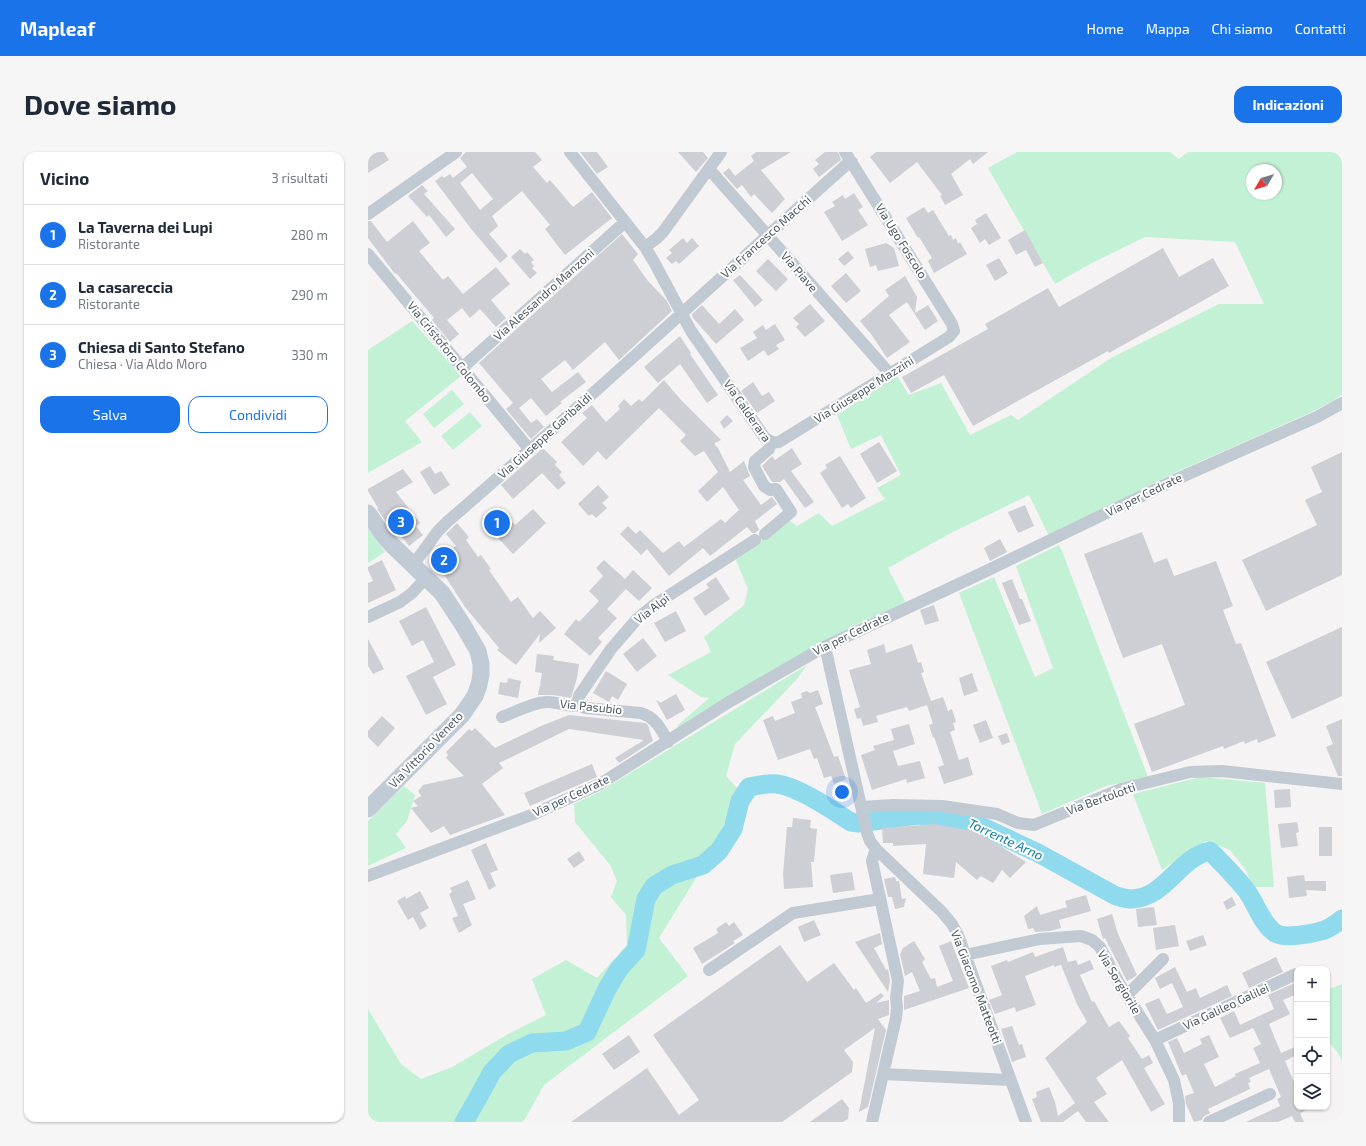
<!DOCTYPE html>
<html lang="it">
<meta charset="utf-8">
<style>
body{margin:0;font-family:"Exo 2",sans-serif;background:#f6f6f7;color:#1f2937}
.controls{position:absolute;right:12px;bottom:12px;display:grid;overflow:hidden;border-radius:8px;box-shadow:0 1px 3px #0004}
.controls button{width:36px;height:36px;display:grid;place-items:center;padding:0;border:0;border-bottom:1px solid #e0e1e3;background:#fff;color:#1f2937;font:20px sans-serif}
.compass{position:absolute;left:878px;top:12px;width:36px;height:36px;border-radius:50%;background:#fff;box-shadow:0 1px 3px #0004;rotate:232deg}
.you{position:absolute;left:474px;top:640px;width:14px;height:14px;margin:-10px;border:3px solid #fff;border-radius:50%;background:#1a73e8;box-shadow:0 0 0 6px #1a73e833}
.badge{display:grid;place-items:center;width:26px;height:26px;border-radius:50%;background:#1a73e8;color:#fff;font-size:13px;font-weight:700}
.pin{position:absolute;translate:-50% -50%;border:2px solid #fff;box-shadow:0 1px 4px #0006}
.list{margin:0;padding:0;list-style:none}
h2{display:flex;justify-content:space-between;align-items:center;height:52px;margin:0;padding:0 16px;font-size:17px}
h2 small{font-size:13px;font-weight:400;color:#747a83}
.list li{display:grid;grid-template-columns:26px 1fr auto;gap:12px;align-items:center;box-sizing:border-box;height:60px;padding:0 16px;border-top:1px solid #e0e1e3}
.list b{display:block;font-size:15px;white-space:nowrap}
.list p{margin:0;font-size:13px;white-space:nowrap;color:#747a83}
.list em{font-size:13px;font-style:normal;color:#747a83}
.actions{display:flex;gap:8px;padding:12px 16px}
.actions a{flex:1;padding:9px 0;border:1px solid #1a73e8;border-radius:12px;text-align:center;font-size:14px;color:#1a73e8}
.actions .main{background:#1a73e8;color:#fff}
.icon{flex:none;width:22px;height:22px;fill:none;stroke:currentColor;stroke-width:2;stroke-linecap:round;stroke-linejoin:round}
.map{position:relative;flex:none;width:974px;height:970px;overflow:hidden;border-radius:12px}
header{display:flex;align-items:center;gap:24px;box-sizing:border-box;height:56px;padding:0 20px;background:#1a73e8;color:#fff}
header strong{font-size:19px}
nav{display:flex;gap:22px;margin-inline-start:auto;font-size:14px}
.intro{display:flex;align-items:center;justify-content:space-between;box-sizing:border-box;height:96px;padding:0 24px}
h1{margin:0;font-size:28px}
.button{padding:10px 18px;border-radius:12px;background:#1a73e8;color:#fff;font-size:14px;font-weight:700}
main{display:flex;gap:24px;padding:0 24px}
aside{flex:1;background:#fff;border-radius:12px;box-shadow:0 1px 3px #0004}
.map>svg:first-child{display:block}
.green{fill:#c3f1d5;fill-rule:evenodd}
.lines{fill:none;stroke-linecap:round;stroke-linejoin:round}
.river{stroke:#90daee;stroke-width:19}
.building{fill:#cdcfd5;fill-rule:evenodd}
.street{stroke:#c1cad2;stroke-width:12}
.secondary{stroke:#c1cbd6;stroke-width:17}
.labels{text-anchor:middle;stroke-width:4;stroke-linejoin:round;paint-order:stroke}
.street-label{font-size:12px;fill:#4a5661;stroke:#fff}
.water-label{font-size:13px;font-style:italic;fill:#0c7c9b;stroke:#fff}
</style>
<header>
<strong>Mapleaf</strong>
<nav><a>Home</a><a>Mappa</a><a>Chi siamo</a><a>Contatti</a></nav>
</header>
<div class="intro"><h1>Dove siamo</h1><a class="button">Indicazioni</a></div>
<main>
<aside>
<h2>Vicino<small>3 risultati</small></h2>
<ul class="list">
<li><span class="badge">1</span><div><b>La Taverna dei Lupi</b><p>Ristorante</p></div><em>280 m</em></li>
<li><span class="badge">2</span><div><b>La casareccia</b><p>Ristorante</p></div><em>290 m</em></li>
<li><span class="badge">3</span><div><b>Chiesa di Santo Stefano</b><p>Chiesa · Via Aldo Moro</p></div><em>330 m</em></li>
</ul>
<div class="actions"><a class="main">Salva</a><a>Condividi</a></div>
</aside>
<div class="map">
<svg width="974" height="970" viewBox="0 0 974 970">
<rect width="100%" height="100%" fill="#f5f3f3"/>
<path class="green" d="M649 0H802L811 7 820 0H974V242L965 249 944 260 806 321 681 384 661 343 581 382 520 416 539 453 495 469 456 490 309 577 310 573 341 546 333 545 300 523 343 500 336 485 376 453 380 437 368 408 419 367 429 374 451 361 464 374 517 347 509 336 533 323 513 283 483 297 469 263 529 224 541 243 573 231 602 283 643 263 650 268 743 206 851 152H896L867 90 777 85 724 111 687 132 620 16ZM884 18H908V42H884Z
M44 169 93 224 37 269 54 290 0 321V198Z
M84 238 96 252 66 276 55 262Z
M102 260 114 274 85 298 73 284Z
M0 376 17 400 0 411Z
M691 393 694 399 780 625 738 634 674 662 591 441 626 425 667 525 685 516 648 414Z
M439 513 429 527 367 592 358 624 369 636 349 692 291 786 320 824 176 933 157 967 154 970H0V857L33 912 53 927 84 915 142 881 178 863 164 827 198 808 229 826 259 793 258 763 243 745 249 729 242 713 207 670 206 652 233 639Z
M833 625 897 631 906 735H885L877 717 862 698 839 689 817 702 794 718 765 642Z
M36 634 47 643 39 669 28 682 38 696 0 714V669Z
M974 832V909L970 901 959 888V838Z"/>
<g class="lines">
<path class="river" d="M96 970 111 944 124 920 141 902 164 891 198 889 219 880 239 837 251 817 268 798 278 747 286 734 304 723 335 713 351 699 365 677 372 649 381 635C390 633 399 631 409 632 431 635 464 658 483 670L491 671 550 663 602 669 670 701 748 744C753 745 758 747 763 747 798 746 810 706 842 699 855 712 867 724 878 738 888 751 893 771 907 781 916 787 943 782 953 779 961 777 968 772 974 767"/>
</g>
<path class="building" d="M0 0H16L21 8 0 21Z
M98 0H167L174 8 165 15 179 31 182 28 205 55 224 40 244 66 197 103 177 77 182 73 154 39 124 64 130 74 121 82 140 104 132 111 104 78 67 29 74 24 76 26 82 22 85 26 99 15 92 6ZM104 21 125 47 112 58 92 31Z
M212 0H229L240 15 229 22Z
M310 0H335L340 6 328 20Z
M388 0H423L393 18 417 47 404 61 386 42 383 45 374 33 369 37 355 21 361 16 367 24 386 9 383 4Z
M457 0H470L473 8 451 25 445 17 451 12 447 8Z
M508 0H620L605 12 602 7 583 22 595 43 577 53 572 44 574 43 549 10 522 31 502 5Z
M54 33 60 39 56 42 87 77 78 85 61 63 59 65 40 44Z
M486 41 495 55 490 58 500 73 474 89 456 60 467 54 464 50 475 43 477 47Z
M556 55 560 61 565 58 581 84 583 83 585 88 588 86 590 92 592 90 599 102 566 121 560 109 564 106 551 85 550 86 538 66Z
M618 61 633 86 621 93 617 87 612 91 603 76 609 72 607 68Z
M0 69H3L19 90 45 69 62 91 51 99 75 128 80 124 95 142 128 115 142 132 123 148 138 166 128 175 112 157 102 166 94 156 79 168 91 182 82 190 64 168 66 166 28 121 27 122 0 86Z
M657 78 675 111 667 115 658 98 648 103 640 88Z
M254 82 270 102 265 108 280 129 299 149 304 159 251 208 237 190 205 218 197 208 173 227 184 240 210 220 218 230 192 250 194 251 178 264 163 246 151 256 163 271 169 267 176 275 163 287 138 257 145 251 111 211Z
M315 86 319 91 324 86 331 94 311 112 308 109 304 112 298 106 304 101 301 98Z
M518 91 526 96 531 114 510 119 508 113 502 115 497 97Z
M795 96 811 125 845 106 861 134 741 201 740 199 605 274 576 223 543 241 534 225 620 177 617 172 680 136 691 155Z
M152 97 157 102 159 100 166 108 163 110 166 114 164 116 169 121 162 127 143 105Z
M480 99 486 106 476 114 470 107Z
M631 106 640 121 627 129 618 113Z
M400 107 420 127 408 139 388 119Z
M478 121 493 139 478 151 463 134Z
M372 123 395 148 387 155 365 128Z
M537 124 549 145 547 161 560 153 570 169 557 178 539 150 521 163 542 190 519 206 503 182 492 169 521 144 517 138Z
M442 152 457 169 437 185 428 175 431 172 425 166Z
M334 153 351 172 367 157 376 168 348 192 325 166 324 162Z
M407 172 417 188 408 193 411 197 400 204 396 198 380 209 372 196 389 186 385 180 395 173 398 178Z
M312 184 323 201 322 202 350 243 339 251 312 212 290 231 276 215Z
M296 228 313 248 353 288 347 291V293L350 296 362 320 376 309 382 324 375 328 393 353 404 345 409 352 387 369 391 378 387 381H384L379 375 342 404 335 396 301 424 279 397 273 403 252 382 260 374 268 382 272 378 295 401 311 389 316 395 353 367 357 371 371 358 355 335 339 350 330 339 350 320 336 299 327 304 312 289 318 283 291 256 238 308 230 299 215 314 193 290 219 266 214 261 224 253 238 270 252 257 250 254 256 247 263 254 271 247 274 250Z
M385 230 394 244 401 240 407 249 389 261 373 239Z
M359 263 365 269 356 277 352 270Z
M511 290 529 319 509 331 492 302Z
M175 296 189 310 187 313 194 320 191 323 198 331 190 338 174 321 145 347 133 333Z
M424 296 434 312 423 319 446 350 437 356 416 327 412 330H404L394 314 404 304 407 308Z
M974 300V423L898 459 874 408 949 373 937 348 954 340 943 315Z
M472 304 498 346 483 356 480 352 474 356 452 321 459 316 457 313Z
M62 314 67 322 73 319 82 333 66 343 52 320Z
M35 317 45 330 28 340 52 371 48 374 55 383 41 394 29 379 27 381 21 374 9 357 10 356 0 339V337Z
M230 333 241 345 234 351 239 356 228 366 224 362 221 364 210 352Z
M657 353 666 374 650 381 640 360Z
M131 357 147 373 165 357 178 371 145 402 116 371Z
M89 371 101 385 98 388 110 405 113 403 123 417 121 418 143 450 150 445 165 466 172 459 188 476 171 491 172 482 148 513 129 498 131 496 97 455 66 407 88 394 78 382Z
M774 380 786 411 799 406 806 424 848 409 865 454 855 458 868 492 873 491 908 584 890 591 889 587 877 592 876 589 856 597 855 594 784 620 766 572 817 553 794 492 755 506 716 402Z
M632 387 639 400 622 409 616 396Z
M14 408 28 438 0 451V431L5 429 0 418V415Z
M236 408 257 427 265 418 284 436 271 449 258 437 239 457 249 466 230 486 234 490 222 504 196 482 208 467 211 470 231 449 221 439 235 424 228 416Z
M348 425 362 447 337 464 325 446 341 436 338 432Z
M644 427 652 447H654L663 469 651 473 634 431Z
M566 453 571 469 557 473 552 458Z
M58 455 88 513 65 525 79 552 58 563 38 524 66 510 55 488 44 494 31 469Z
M308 459 318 479 297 490 286 471Z
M974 475V544L924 567 898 510Z
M275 486 289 504 269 520 255 502Z
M0 487 16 517 5 522 0 514Z
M516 492 518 501 544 492 550 511 553 510 556 520 553 521 563 549 575 545 580 559 584 557 588 570 585 571 587 578 582 580 591 608 600 605 605 623 576 632 570 615 576 613 566 585 565 586 561 573 565 572 559 553 541 559 539 555 508 564 510 570 495 574 493 566 489 567 486 557 492 555 481 518 503 512 499 498Z
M169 502 186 504 185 508 211 512 209 526 203 546 185 543H170L172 533 174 534 172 532 174 521 167 520Z
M238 519 259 532 250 548 244 544 241 550 225 541Z
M604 521 610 539 596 544 591 526Z
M140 526 153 529 150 546 130 542 132 530 139 531Z
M450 538 455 552 447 555 466 605 470 604 478 627 466 632 463 624 456 626 449 606 446 607 442 597 410 608 395 568 405 564 407 569 427 561 423 550 434 546 433 541 439 539 442 541Z
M308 542 317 558 299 568 288 548 293 551H292Z
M201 563 277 571 280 573 285 589 251 611 247 606 276 588 201 577 131 611 135 616 114 632 137 663 82 683 76 674 63 681 43 656 50 654 45 649 53 644 50 639 55 633 96 624 78 606 80 603 78 600 101 577 104 579 107 576 127 596 173 574Z
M14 564 27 576 10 595 0 585V579Z
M974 567V624H970L958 595 965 592 958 574Z
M618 568 625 586 612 591 605 573Z
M541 572 547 592 525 599 530 614 552 609 557 626 539 631 538 627 504 638 493 603 507 598 505 594 526 588 523 577Z
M639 581 642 590 634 593 630 584Z
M224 612 229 625 162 654 156 641Z
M922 637 923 655 907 656 906 638Z
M425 666 443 668 442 676 449 677 446 710H443L445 735 416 737 415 722 419 675H424Z
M929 670 931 680 928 681 930 694 913 696 910 672Z
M567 672 598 678 603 676 658 710 642 726 634 718 625 731 613 724 609 728 588 710 586 726 555 722 558 692 525 694V691H515L514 676Z
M951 675H964V704H951Z
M118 691 130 718 122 721 128 734 121 738 103 698Z
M211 699 217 708 206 716 199 707Z
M484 720 487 738 465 741 462 723Z
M936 723 937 729H958V739L938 738 939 744 921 746 919 725Z
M527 725 528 729H531L534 747 538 746 536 755 527 757 524 745H520L516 727Z
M100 728 108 747 95 752 104 773 91 781 84 766 90 764 81 742 84 740 82 736Z
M52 739 61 756 52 761 59 774 52 778 45 765 40 768 29 749 37 744 38 747Z
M718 743 723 759 691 768 693 776 682 779 667 780 665 776 660 777 656 764 669 754 672 763 699 755 697 749Z
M864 745 868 753 859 758 855 750Z
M786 755 789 773 770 775 768 757Z
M744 762 750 782 769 823 765 826 759 829 737 786 735 787 729 767Z
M446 768 453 783 436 790 430 775Z
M358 770 361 774 366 770 375 783 365 789 367 791 334 812 325 796 350 781 348 777Z
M807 773 811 794 788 798 785 776Z
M512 781 514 792 506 796 518 818 520 817 522 829 520 840 487 790Z
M835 783 839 793 822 799 818 789Z
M546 789 557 807 554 810 563 827 567 826 569 835 585 829 571 794 583 789 601 836 536 858V844L552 839 544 820 537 824 532 802 535 796Z
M412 793 439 830 466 811 486 838 488 836 498 851 513 841 516 844 508 851 521 848V863L510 867 518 878 500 955 491 960 507 876 476 898 485 910 484 920 414 970H203L279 916 311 963 331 948 285 883Z
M695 795 700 810 708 808 710 813 722 808 726 817 712 823 724 850 726 849 741 875 751 869 762 884 760 886 774 907 781 903 785 911 776 916 797 952 783 960 754 908 728 926 739 942 726 950 741 970H718L710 959 695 970H673L664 947 669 945 668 940 681 935 687 950 690 964 707 951 677 906 719 870 709 852 693 813 686 815V813L657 824 668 853 648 860 647 855 627 862 621 848 634 843 623 814 639 808 640 810 665 800 667 805Z
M908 805 915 820 881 836 874 821Z
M807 815 819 840 828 836 832 846 859 833 864 844 790 878 777 852 791 846 799 862 815 855 804 831 792 837 787 826Z
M929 830V842L915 848 922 862 901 872 913 901 929 894V903L917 909 929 937V955H945L932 961 936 970H927L924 964 910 970H878L912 954 909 947 913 945 901 917 881 926 883 930 880 931 882 937 840 957 842 961 835 965 834 968 826 970 818 952 817 944 826 941 818 922 814 924 800 890 809 886 816 901 834 892 832 887 841 883 851 905 836 912 847 935 868 924 867 922 892 911 885 896 893 892 885 876 862 886 852 866 866 859 872 873 906 857 900 843Z
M644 874 651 893 654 892 658 905 644 910 633 877Z
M261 883 272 900 246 918 234 902Z
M474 947 481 956 480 967 475 970H442Z"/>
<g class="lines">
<path class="street" d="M202 0 277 95 286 110 323 179 397 286C402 289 405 291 411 290L581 185 586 179 584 172 477 0
M341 17 522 222
M0 62 88 0
M277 95 288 87 295 80 353 0
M0 102 162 298
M94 216 257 70
M397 382 423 360 408 337 402 338 396 334 386 315 387 309 401 297 404 290
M45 413 70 379 79 370C214 254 345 132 478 13L484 10
M0 465 32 450 44 441 58 426
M456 495 459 503 499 681 502 689 508 697 574 760 584 772 590 783 658 970
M212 553 210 549 211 544 243 497 269 467 286 453 387 388
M134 565C148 560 165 550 180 550 191 550 201 556 212 553L217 556 273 561C287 565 294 578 300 590
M494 655 525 653 574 654 629 662 650 671 666 673 753 637 822 620 854 619 974 632
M0 724 166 662 232 632 361 550 456 495 612 422 809 327 949 265 974 251
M597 803 672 787 713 784 724 788 732 795 751 831 787 888 806 928 811 951V970
M341 818 425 761 512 747
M759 843 795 807
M787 888 928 822
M515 922 642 928
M504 970 528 866 529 855 528 846 530 829 504 709 508 697
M841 970 902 942"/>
<path class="secondary" d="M0 361 13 380 22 391 74 441 95 473 110 499 113 512V522L111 533 107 544 94 563 0 657"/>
</g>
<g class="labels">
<g class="street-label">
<text transform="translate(398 85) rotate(-42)" y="4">Via Francesco Macchi</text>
<text transform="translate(533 89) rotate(58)" y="4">Via Ugo Foscolo</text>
<text transform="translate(431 120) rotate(49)" y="4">Via Piave</text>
<text transform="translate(176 143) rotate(-42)" y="4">Via Alessandro Manzoni</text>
<text transform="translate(81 200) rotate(51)" y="4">Via Cristoforo Colombo</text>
<text transform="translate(496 238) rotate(-32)" y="4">Via Giuseppe Mazzini</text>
<text transform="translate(379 259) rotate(55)" y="4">Via Calderara</text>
<text transform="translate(177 284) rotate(-42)" y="4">Via Giuseppe Garibaldi</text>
<text transform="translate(776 343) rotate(-26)" y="4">Via per Cedrate</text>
<text transform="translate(284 457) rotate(-38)" y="4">Via Alpi</text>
<text transform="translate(483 482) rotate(-26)" y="4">Via per Cedrate</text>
<text transform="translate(223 555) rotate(6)" y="4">Via Pasubio</text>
<text transform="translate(58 598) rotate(-46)" y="4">Via Vittorio Veneto</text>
<text transform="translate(203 644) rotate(-25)" y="4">Via per Cedrate</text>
<text transform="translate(733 647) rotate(-20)" y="4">Via Bertolotti</text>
<text transform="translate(751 830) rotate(59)" y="4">Via Sorgiorile</text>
<text transform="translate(608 835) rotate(69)" y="4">Via Giacomo Matteotti</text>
<text transform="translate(858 855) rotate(-25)" y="4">Via Galileo Galilei</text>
</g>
<g class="water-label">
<text transform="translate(638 687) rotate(25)" y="5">Torrente Arno</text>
</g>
</g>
</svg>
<div class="controls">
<button>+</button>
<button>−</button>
<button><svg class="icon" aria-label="locate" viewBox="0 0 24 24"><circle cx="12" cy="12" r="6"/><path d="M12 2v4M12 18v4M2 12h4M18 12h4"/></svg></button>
<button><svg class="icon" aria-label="layers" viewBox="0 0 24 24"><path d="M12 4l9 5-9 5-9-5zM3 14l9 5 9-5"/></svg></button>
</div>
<svg class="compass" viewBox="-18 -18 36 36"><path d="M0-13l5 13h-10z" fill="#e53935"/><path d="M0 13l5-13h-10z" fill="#747a83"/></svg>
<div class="you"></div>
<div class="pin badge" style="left:129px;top:371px">1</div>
<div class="pin badge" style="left:76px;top:408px">2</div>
<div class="pin badge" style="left:33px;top:370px">3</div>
</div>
</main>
